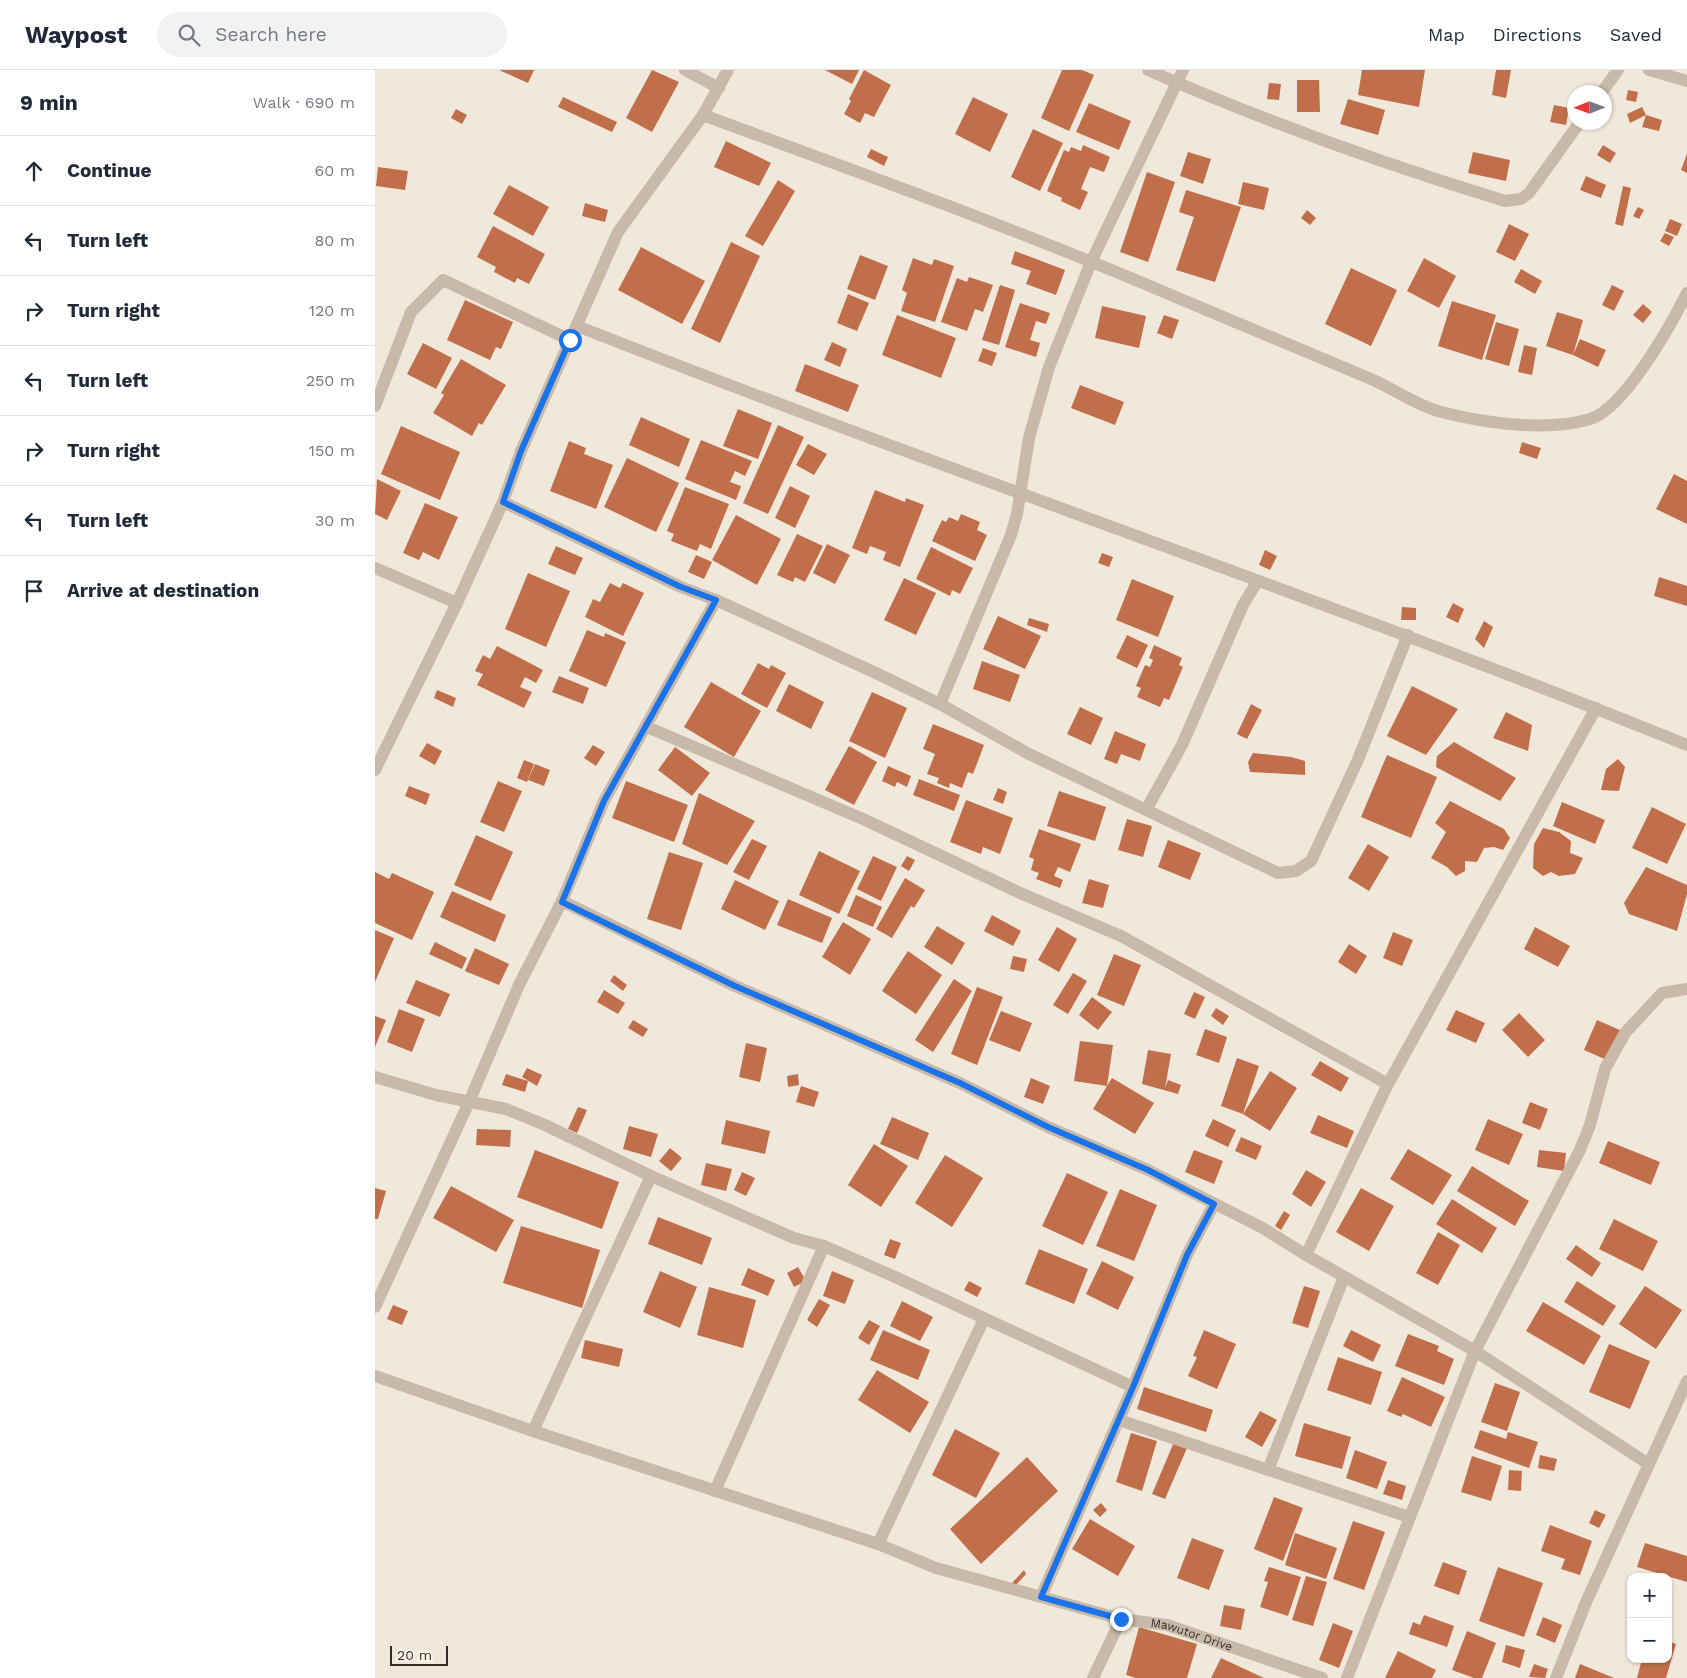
<!DOCTYPE html>
<meta charset="utf-8">
<style>
body{margin:0;font-family:"Work Sans",sans-serif;background:#f2f2f3;color:#1f2937}
.controls{position:absolute;right:15px;bottom:15px;display:grid;overflow:hidden;border-radius:10px;box-shadow:0 1px 4px #0004}
.controls button{width:45px;height:45px;display:grid;place-items:center;padding:0;border:0;border-bottom:1px solid #e0e1e3;background:#fff;color:#1f2937;font:25px sans-serif}
.compass{position:absolute;left:1192px;top:15px;width:45px;height:45px;border-radius:50%;background:#fff;box-shadow:0 1px 4px #0004;rotate:269deg}
.scale{position:absolute;left:15px;bottom:12px;width:58px;box-sizing:border-box;padding-left:5px;border:2px solid #362d28;border-top:0;font-size:14px;line-height:18px;white-space:nowrap;color:#362d28;-webkit-text-stroke:4px #f9f2e8;paint-order:stroke}
.stop{position:absolute;width:15px;height:15px;margin:-11px;border:4px solid #1a73e8;border-radius:50%;background:#fff}
.stop.end{background:#1a73e8;border-color:#fff;box-shadow:0 1px 5px #0008}
.list{margin:0;padding:0;list-style:none}
h2{display:flex;justify-content:space-between;align-items:center;height:65px;margin:0;padding:0 20px;font-size:21px}
h2 small{font-size:16px;font-weight:400;color:#747a83}
.list li{display:grid;grid-template-columns:32px 1fr auto;gap:15px;align-items:center;box-sizing:border-box;height:70px;padding:0 20px;border-top:1px solid #e0e1e3}
.list b{display:block;font-size:19px;white-space:nowrap}
.list em{font-size:16px;font-style:normal;color:#747a83}
.icon{flex:none;width:28px;height:28px;fill:none;stroke:currentColor;stroke-width:2;stroke-linecap:round;stroke-linejoin:round}
.map{position:relative;flex:none;width:1312px;height:1608px;overflow:hidden}
header{display:flex;align-items:center;gap:30px;box-sizing:border-box;height:70px;padding:0 25px;background:#fff;border-bottom:1px solid #e0e1e3}
header strong{font-size:24px}
nav{display:flex;gap:28px;margin-inline-start:auto;font-size:18px}
.search{width:350px;height:45px;background:#f2f2f3;display:flex;align-items:center;gap:12px;box-sizing:border-box;padding:0 18px;border-radius:28px;color:#747a83;font-size:19px}
main{display:flex}
aside{flex:1;background:#fff}
.map>svg:first-child{display:block}
.building{fill:#c06f4a}
.lines{fill:none;stroke-linecap:round;stroke-linejoin:round}
.minor{stroke:#c8b9a8;stroke-width:12}
.route{stroke:#1a73e8;stroke-width:6}
.labels{text-anchor:middle;stroke-width:5;stroke-linejoin:round;paint-order:stroke}
.street-label{font-size:12px;fill:#362d28;stroke:#f9f2e8}
</style>
<header>
<strong>Waypost</strong>
<div class="search"><svg class="icon" aria-label="search" viewBox="0 0 24 24"><circle cx="10" cy="10" r="6"/><path d="M15 15l6 6"/></svg>Search here</div>
<nav><a>Map</a><a>Directions</a><a>Saved</a></nav>
</header>
<main>
<aside>
<h2>9 min<small>Walk · 690 m</small></h2>
<ul class="list">
<li><svg class="icon" aria-label="ahead" viewBox="0 0 24 24"><path d="M12 20V5M6 11l6-6 6 6"/></svg><div><b>Continue</b></div><em>60 m</em></li>
<li><svg class="icon" aria-label="left" viewBox="0 0 24 24"><path d="M17 20v-9H6M10 6l-5 5 5 5"/></svg><div><b>Turn left</b></div><em>80 m</em></li>
<li><svg class="icon" aria-label="right" viewBox="0 0 24 24"><path d="M7 20v-9h11M14 6l5 5-5 5"/></svg><div><b>Turn right</b></div><em>120 m</em></li>
<li><svg class="icon" aria-label="left" viewBox="0 0 24 24"><path d="M17 20v-9H6M10 6l-5 5 5 5"/></svg><div><b>Turn left</b></div><em>250 m</em></li>
<li><svg class="icon" aria-label="right" viewBox="0 0 24 24"><path d="M7 20v-9h11M14 6l5 5-5 5"/></svg><div><b>Turn right</b></div><em>150 m</em></li>
<li><svg class="icon" aria-label="left" viewBox="0 0 24 24"><path d="M17 20v-9H6M10 6l-5 5 5 5"/></svg><div><b>Turn left</b></div><em>30 m</em></li>
<li><svg class="icon" aria-label="arrive" viewBox="0 0 24 24"><path d="M6 21V4h12l-3 4 3 4H6"/></svg><div><b>Arrive at destination</b></div></li>
</ul>
</aside>
<div class="map">
<svg width="1312" height="1608" viewBox="0 0 1312 1608">
<rect width="100%" height="100%" fill="#f1e8dc"/>
<path class="building" d="M124 0H159L153 13Z
M277 0 304 12 277 62 251 48Z
M450 0H484L477 14Z
M489 0 516 15 499 47 490 43 485 53 469 44 476 31 474 29Z
M687 0H707L719 5 694 61 666 48Z
M987 0H1050L1044 37 983 25Z
M1121 0H1136L1131 28 1117 25Z
M922 10H944L945 42H922Z
M894 13 906 14 904 30 892 29Z
M1253 20 1263 22 1261 32 1251 30Z
M188 27 242 52 237 62 183 37Z
M598 27 633 44 615 82 580 64Z
M973 29 1010 40 1003 65 965 54Z
M714 33 756 51 744 80 701 62Z
M1179 35 1194 38 1191 55 1175 52Z
M1267 37 1271 45 1255 53 1252 44Z
M81 39 92 45 87 54 76 48Z
M1271 45 1287 50 1284 61 1267 57Z
M658 59 688 73 665 121 636 107Z
M351 71 396 93 384 116 339 97Z
M708 75 735 87 729 102 715 97 706 119 713 122 705 140 686 131 687 128 672 121 689 80 694 82 696 77 706 81Z
M1228 75 1241 83 1235 93 1222 85Z
M496 79 513 87 509 96 492 87Z
M813 82 836 89 828 114 805 106Z
M1098 82 1135 90 1131 111 1093 103Z
M1312 84V103L1306 100Z
M3 97 33 101 30 120 1 116Z
M772 102 800 112 773 192 745 182Z
M1211 106 1231 115 1226 128 1205 120Z
M403 110 420 121 388 176 370 166Z
M868 112 894 118 889 140 863 134Z
M134 115 174 137 158 166 118 144Z
M1248 116 1256 118 1248 156 1240 154Z
M811 120 866 137 840 212 801 200 819 147 804 142Z
M210 133 233 140 230 152 207 146Z
M1263 137 1269 140 1264 149 1258 146Z
M932 140 941 148 935 155 926 148Z
M1295 149 1307 154 1302 166 1290 161Z
M1134 154 1154 164 1140 191 1121 182Z
M118 156 170 184 154 214 142 208 140 213 119 202 121 197 102 187Z
M1290 163 1299 167 1294 176 1285 171Z
M356 172 385 186 345 273 316 259Z
M266 177 330 211 307 254 243 220Z
M640 181 690 200 681 225 651 214 656 201 636 194Z
M485 185 513 196 500 230 472 219Z
M538 188 557 195 559 189 579 196 560 252 526 241 532 223 527 220Z
M1049 188 1081 206 1064 238 1032 221Z
M976 198 1022 220 996 276 950 254Z
M1146 199 1167 211 1160 224 1139 212Z
M594 207 618 215 608 242 600 239 592 261 566 252 582 208 592 212Z
M625 215 640 220 624 275 607 270Z
M1237 215 1249 221 1239 241 1227 235Z
M473 224 494 233 482 261 462 253Z
M90 230 138 252 126 279 121 277 115 290 72 270Z
M1077 231 1121 245 1107 290 1063 276Z
M645 233 675 243 671 254 661 251 655 270 665 273 661 287 630 277Z
M1268 234 1277 242 1268 253 1258 245Z
M727 236 771 246 764 278 720 268Z
M1182 242 1208 250 1198 285 1171 276Z
M522 245 581 268 566 308 507 285Z
M789 245 804 250 797 269 782 263Z
M1121 252 1144 259 1134 296 1110 289Z
M1205 269 1231 280 1223 297 1198 285Z
M457 272 472 279 465 297 449 290Z
M48 273 77 288 61 319 32 304Z
M1149 275 1162 278 1157 305 1143 302Z
M608 278 622 283 617 296 603 291Z
M86 289 131 315 107 355 104 353 97 366 58 343 69 325 66 323Z
M430 294 484 315 473 342 420 321Z
M705 315 749 332 740 355 696 338Z
M363 339 397 353 383 389 348 376Z
M266 347 315 369 304 397 254 375Z
M403 355 429 367 393 444 368 433Z
M26 356 85 382 65 430 6 404Z
M326 370 377 391 370 406 360 401 355 412 366 416 361 430 310 409Z
M194 371 211 378 209 384 238 395 221 439 175 421Z
M1147 372 1166 378 1162 389 1144 383Z
M433 374 452 384 439 405 421 395Z
M252 388 304 413 281 462 229 437Z
M1299 404 1312 411V454L1281 439Z
M2 409 26 421 12 450 0 444Z
M415 416 435 426 420 458 400 448Z
M310 417 354 434 336 479 325 474 322 481 296 471 299 464 292 461Z
M500 420 530 432 531 428 549 435 525 497 508 490 511 482 495 476 492 484 477 478Z
M50 433 83 447 64 490 48 482 44 490 28 483Z
M586 444 605 452 602 460 612 465 600 491 557 471 567 450 571 452 574 447 583 451Z
M361 445 406 469 382 515 337 490Z
M422 464 448 476 430 512 420 507 418 512 402 505Z
M452 474 475 485 460 514 438 503Z
M181 476 208 488 200 505 173 494Z
M556 477 598 498 585 524 577 520 575 526 541 509Z
M890 480 902 486 895 500 884 495Z
M727 483 738 487 734 497 723 493Z
M321 485 337 492 329 509 313 502Z
M153 503 195 521 171 577 130 559Z
M1284 507 1312 516V536L1279 526Z
M529 508 561 523 541 565 509 550Z
M757 509 799 526 783 567 741 550Z
M235 513 245 518 248 513 269 523 248 566 210 547 218 529 225 532Z
M1078 533 1089 539 1083 553 1071 547Z
M1027 537 1041 538V550H1026Z
M623 546 666 566 650 599 608 579Z
M654 548 674 554 672 562 652 555Z
M1109 551 1118 557 1109 578 1100 569Z
M212 560 229 567 230 563 251 572 231 617 194 601Z
M752 565 773 575 762 598 741 588Z
M779 575 807 588 804 595 808 597 794 630 789 628 785 637 762 627 766 618 761 616 770 595 775 597 778 590 774 588Z
M122 576 168 600 161 613 150 607 145 617 157 622 149 638 102 615 108 604 100 601 108 585 115 589Z
M607 591 645 605 635 632 598 619Z
M383 593 394 599 396 595 411 603 392 638 366 624Z
M184 606 214 618 208 634 177 622Z
M336 612 386 641 359 687 309 657Z
M414 614 449 632 436 659 401 641Z
M1037 616 1083 639 1051 685 1012 666Z
M62 620 81 628 78 637 59 628Z
M497 622 532 638 510 688 474 671Z
M876 634 887 640 872 669 862 664Z
M705 637 728 648 716 675 692 664Z
M1131 642 1157 655 1153 681 1118 668Z
M558 654 609 675 598 704 593 702 587 718 575 713 574 718 562 713 564 708 552 704 560 684 548 679Z
M740 661 771 674 765 691 746 684 742 694 729 689Z
M1079 672 1141 708 1125 731 1061 697 1062 686Z
M52 673 67 681 60 695 44 686Z
M218 675 230 682 221 696 209 688Z
M474 676 502 692 479 735 450 720Z
M300 677 335 703 317 726 283 700Z
M878 683 916 687 930 691V705L875 702 873 692Z
M1012 685 1062 707 1036 768 986 747Z
M1243 689 1250 697 1244 721 1226 720 1231 699Z
M149 690 159 694 152 712 142 708Z
M160 694 175 700 169 716 153 710Z
M513 696 536 706 532 717 522 712 520 717 507 711Z
M544 709 585 725 579 741 538 725Z
M123 711 147 721 129 762 105 752Z
M251 711 313 735 299 772 237 748Z
M34 716 55 724 51 735 30 726Z
M623 718 632 722 628 734 618 730Z
M684 721 731 737 720 771 672 756Z
M324 723 380 751 352 795 307 774Z
M591 730 638 748 625 784 608 777 606 784 575 772Z
M1075 731 1129 759 1135 768 1128 780 1119 777 1109 778 1102 792 1090 791V801L1081 806 1072 797 1056 788 1071 762 1060 753Z
M1187 732 1230 750 1220 774 1178 756Z
M1277 737 1311 754 1292 794 1257 778Z
M752 749 777 756 768 787 743 780Z
M1168 758 1184 762 1196 771 1195 783 1208 788 1200 804 1184 806 1176 802 1168 806 1158 798 1159 774Z
M664 759 706 774 695 802 683 797 679 806 688 810 685 818 661 809 664 803 656 800 659 789 654 787Z
M101 765 138 782 116 831 79 815Z
M377 769 392 776 374 810 358 802Z
M793 770 826 783 815 810 783 797Z
M993 774 1014 787 994 821 973 808Z
M444 781 485 801 464 844 424 825Z
M294 782 328 793 306 860 272 849Z
M498 786 522 797 506 831 482 819Z
M532 786 540 790 534 801 526 796Z
M1271 797 1312 815V824L1302 861 1254 844 1249 833Z
M0 802 14 809 17 803 59 822 37 870 0 853Z
M530 808 550 820 539 838 536 836 517 868 501 859Z
M714 809 734 815 728 838 707 833Z
M360 810 404 831 390 860 346 839Z
M77 821 131 845 120 872 65 847Z
M481 825 507 837 498 857 472 846Z
M413 829 457 848 447 873 402 855Z
M617 845 646 861 638 876 609 861Z
M468 852 496 869 475 905 447 887Z
M562 856 590 873 577 895 549 877Z
M682 857 702 869 684 902 663 890Z
M1160 857 1195 876 1183 897 1149 879Z
M0 860 19 868 0 912Z
M1018 862 1038 870 1027 896 1008 888Z
M60 872 92 888 87 899 54 884Z
M974 874 992 886 981 904 963 892Z
M100 878 134 894 124 915 90 901Z
M533 881 567 905 541 944 507 921Z
M739 884 766 895 749 936 722 925Z
M638 886 652 889 649 902 635 899Z
M698 903 712 911 693 944 678 935Z
M239 905 252 915 248 921 235 911Z
M579 909 597 921 558 982 540 970Z
M41 910 75 924 65 947 31 933Z
M602 917 628 927 602 995 576 984Z
M229 920 250 933 243 944 222 932Z
M819 922 830 927 820 949 809 944Z
M717 927 737 942 723 960 704 945Z
M841 938 854 946 848 955 836 946Z
M24 939 50 949 37 982 12 972Z
M1081 940 1110 953 1101 973 1071 960Z
M626 941 657 953 645 982 614 970Z
M1144 943 1170 970 1153 987 1127 960Z
M0 946 11 950 0 977Z
M258 950 273 959 268 967 253 958Z
M1222 950 1247 961 1234 991 1209 980Z
M830 959 852 967 844 993 821 985Z
M705 971 738 975 732 1016 737 1008 779 1033 760 1064 718 1039 732 1016 699 1011Z
M371 973 392 978 385 1012 364 1007Z
M773 980 796 984 790 1018 793 1010 806 1015 803 1024 767 1014Z
M862 988 884 996 868 1044 846 1036Z
M945 991 974 1008 966 1022 936 1005Z
M152 998 167 1005 162 1016 147 1007Z
M895 1001 922 1018 895 1061 868 1044Z
M131 1004 153 1011 150 1022 127 1015Z
M423 1004 424 1015 413 1017 412 1006Z
M656 1008 675 1016 668 1034 649 1027Z
M426 1016 444 1022 439 1037 421 1032Z
M1155 1032 1173 1039 1165 1060 1147 1053Z
M203 1037 212 1040 202 1063 193 1059Z
M943 1045 979 1061 972 1078 935 1063Z
M517 1047 554 1063 543 1090 505 1074Z
M838 1049 861 1060 853 1077 830 1066Z
M1113 1049 1148 1064 1134 1095 1100 1080Z
M351 1050 395 1061 390 1084 346 1074Z
M254 1056 283 1064 276 1087 248 1079Z
M102 1059 136 1060 135 1077 101 1075Z
M866 1067 887 1076 881 1090 860 1081Z
M1233 1071 1285 1092 1276 1115 1224 1093Z
M499 1074 533 1096 506 1137 473 1115Z
M295 1078 307 1088 296 1101 284 1091Z
M1033 1079 1077 1105 1058 1135 1015 1109Z
M160 1080 244 1112 227 1159 142 1127Z
M819 1080 848 1091 839 1114 810 1102Z
M1164 1080 1191 1083 1189 1101 1162 1097Z
M570 1085 608 1108 577 1157 540 1133Z
M331 1093 357 1099 351 1121 326 1115Z
M1097 1096 1154 1131 1140 1156 1082 1121Z
M931 1100 951 1112 936 1137 917 1124Z
M367 1102 380 1108 371 1126 359 1120Z
M692 1103 733 1122 708 1175 667 1156Z
M76 1116 139 1150 121 1182 58 1148Z
M0 1118 11 1121 3 1149H0Z
M986 1118 1019 1136 994 1181 961 1162Z
M745 1119 782 1135 759 1191 721 1176Z
M1077 1129 1122 1158 1107 1183 1061 1154Z
M909 1141 915 1145 906 1160 900 1156Z
M283 1147 337 1168 327 1195 273 1174Z
M1239 1149 1283 1171 1268 1201 1224 1179Z
M146 1156 225 1180 207 1238 128 1213Z
M1063 1162 1085 1175 1063 1215 1041 1203Z
M515 1169 526 1173 520 1189 509 1185Z
M1201 1175 1226 1193 1217 1207 1191 1189Z
M664 1179 713 1199 699 1234 650 1214Z
M727 1191 759 1207 743 1240 711 1224Z
M423 1197 431 1211 419 1217 412 1203Z
M373 1198 400 1210 393 1226 366 1215Z
M285 1201 322 1217 305 1258 268 1242Z
M457 1201 479 1210 470 1234 448 1226Z
M594 1211 607 1218 602 1227 589 1220Z
M1202 1211 1241 1236 1228 1256 1189 1232Z
M929 1216 945 1221 933 1258 917 1253Z
M1270 1216 1307 1240 1281 1279 1244 1254Z
M334 1217 381 1230 368 1278 322 1265Z
M444 1229 455 1235 442 1257 432 1250Z
M527 1231 558 1247 545 1271 515 1256Z
M1168 1232 1226 1266 1209 1295 1151 1261Z
M18 1235 33 1241 27 1255 12 1249Z
M494 1250 505 1256 494 1275 483 1268Z
M508 1260 555 1280 543 1310 495 1290Z
M829 1260 861 1274 842 1319 813 1306 822 1287 818 1286Z
M976 1260 1006 1275 998 1292 968 1276Z
M1033 1264 1064 1276 1062 1281 1079 1289 1069 1315 1020 1296Z
M210 1270 248 1279 244 1297 206 1288Z
M1234 1274 1275 1291 1255 1339 1214 1322Z
M963 1287 1007 1302 996 1335 952 1320Z
M502 1300 554 1332 535 1363 483 1330Z
M1027 1307 1070 1327 1056 1357 1028 1344 1026 1347 1012 1341Z
M1120 1313 1145 1322 1132 1361 1106 1352Z
M769 1317 838 1340 831 1362 762 1339Z
M885 1341 902 1350 887 1377 870 1367Z
M929 1353 976 1367 967 1399 920 1386Z
M580 1359 625 1383 601 1428 557 1405Z
M1105 1360 1131 1369 1133 1362 1163 1372 1154 1398 1099 1378Z
M756 1363 782 1371 767 1421 741 1412Z
M799 1372 812 1378 790 1429 777 1424Z
M980 1380 1012 1392 1002 1419 971 1408Z
M1165 1385 1182 1389 1179 1401 1163 1398Z
M1097 1386 1127 1396 1116 1431 1086 1422Z
M652 1387 683 1421 606 1494 575 1459Z
M1134 1400 1147 1401 1146 1421 1133 1420Z
M1013 1410 1031 1416 1027 1430 1008 1424Z
M899 1427 928 1438 908 1491 879 1479Z
M726 1433 732 1440 725 1447 718 1440Z
M1220 1440 1231 1445 1224 1458 1214 1453Z
M715 1449 760 1476 743 1506 697 1479Z
M978 1451 1010 1462 989 1520 958 1509Z
M1175 1455 1217 1471 1205 1505 1186 1499 1190 1489 1166 1481Z
M920 1463 962 1478 951 1509 910 1495Z
M817 1468 849 1480 834 1520 802 1508Z
M1270 1473 1312 1486V1512L1262 1497Z
M1068 1492 1092 1501 1084 1525 1059 1516Z
M894 1497 926 1507 913 1546 885 1537 893 1512 889 1511Z
M1123 1497 1168 1513 1149 1567 1104 1551Z
M649 1500 651 1504 640 1516 637 1513Z
M931 1506 952 1512 938 1556 917 1550Z
M849 1535 870 1539 866 1560 845 1556Z
M1049 1545 1079 1556 1072 1577 1034 1564 1038 1552 1045 1555Z
M1168 1547 1187 1555 1180 1573 1161 1565Z
M958 1553 978 1561 964 1598 944 1590Z
M764 1557 822 1574 812 1608H761L751 1605Z
M1092 1561 1121 1573 1107 1608H1099L1077 1600Z
M1293 1571 1301 1574 1291 1608H1262L1267 1589H1293Z
M1131 1575 1150 1580 1145 1598 1127 1592Z
M1023 1581 1061 1600 1057 1608H1010Z
M846 1588 889 1608H836Z
M1159 1594 1173 1599 1170 1608 1154 1607Z
M1205 1594 1239 1608H1200Z"/>
<g class="lines">
<g class="minor">
<path d="M310 0 344 18"/>
<path d="M773 0C889 51 1009 94 1130 131L1146 129 1154 123 1205 52"/>
<path d="M1274 0 1312 11"/>
<path d="M1227 22 1243 0"/>
<path d="M328 45C485 103 642 159 796 225 862 253 929 281 996 309 1019 319 1042 336 1066 342 1109 353 1172 362 1215 349 1249 339 1296 255 1312 223"/>
<path d="M202 256C570 401 945 527 1312 675"/>
<path d="M0 336 36 242 68 210 195 270"/>
<path d="M128 432 306 517 341 530 503 604 565 634 654 684 903 803 921 801 936 791 982 692 1033 565"/>
<path d="M0 498 82 533"/>
<path d="M565 634 636 465 642 444 654 368 674 297 716 192 808 0"/>
<path d="M272 657 488 749 643 822 746 866 1013 1014"/>
<path d="M0 700 82 533 128 432 146 381 243 162 328 45 353 0"/>
<path d="M771 740 807 675 868 535 882 512"/>
<path d="M187 831 360 916 585 1013 673 1057 773 1100 886 1157 931 1185 1100 1281 1272 1393"/>
<path d="M0 1007 61 1025 131 1039 170 1055 276 1106 419 1168 449 1176 518 1206 758 1317"/>
<path d="M931 1185 1013 1014 1221 638"/>
<path d="M0 1237 94 1032 144 915 187 831 229 731 341 530"/>
<path d="M0 1306 158 1361 503 1474 561 1498 746 1549"/>
<path d="M744 1350 1034 1447"/>
<path d="M158 1361 276 1106"/>
<path d="M893 1400 969 1207"/>
<path d="M340 1421 449 1176"/>
<path d="M503 1474 609 1249"/>
<path d="M666 1527 758 1317 812 1185 839 1134"/>
<path id="s1" d="M718 1608 746 1549 792 1555 947 1608"/>
<path d="M972 1608 1100 1281 1205 1080 1215 1055 1230 999 1250 963 1287 923 1312 919"/>
<path d="M1181 1608 1212 1530 1312 1311"/>
</g>
</g>
<g class="lines">
<path class="route" d="M195 270 146 381 128 432 306 517 341 530 229 731 187 832 360 916 585 1013 673 1057 773 1100 839 1134 812 1185 758 1317 666 1527 746 1549"/>
</g>
<g class="labels">
<g class="street-label">
<text dy="4" stroke="none"><textPath href="#s1" startOffset="138">Mawutor Drive</textPath></text>
</g>
</g>
</svg>
<div class="controls">
<button>+</button>
<button>−</button>
</div>
<svg class="compass" viewBox="-18 -18 36 36"><path d="M0-13l5 13h-10z" fill="#e53935"/><path d="M0 13l5-13h-10z" fill="#747a83"/></svg>
<div class="scale">20 m</div>
<div class="stop" style="left:195px;top:270px"></div>
<div class="stop end" style="left:746px;top:1549px"></div>
</div>
</main>
